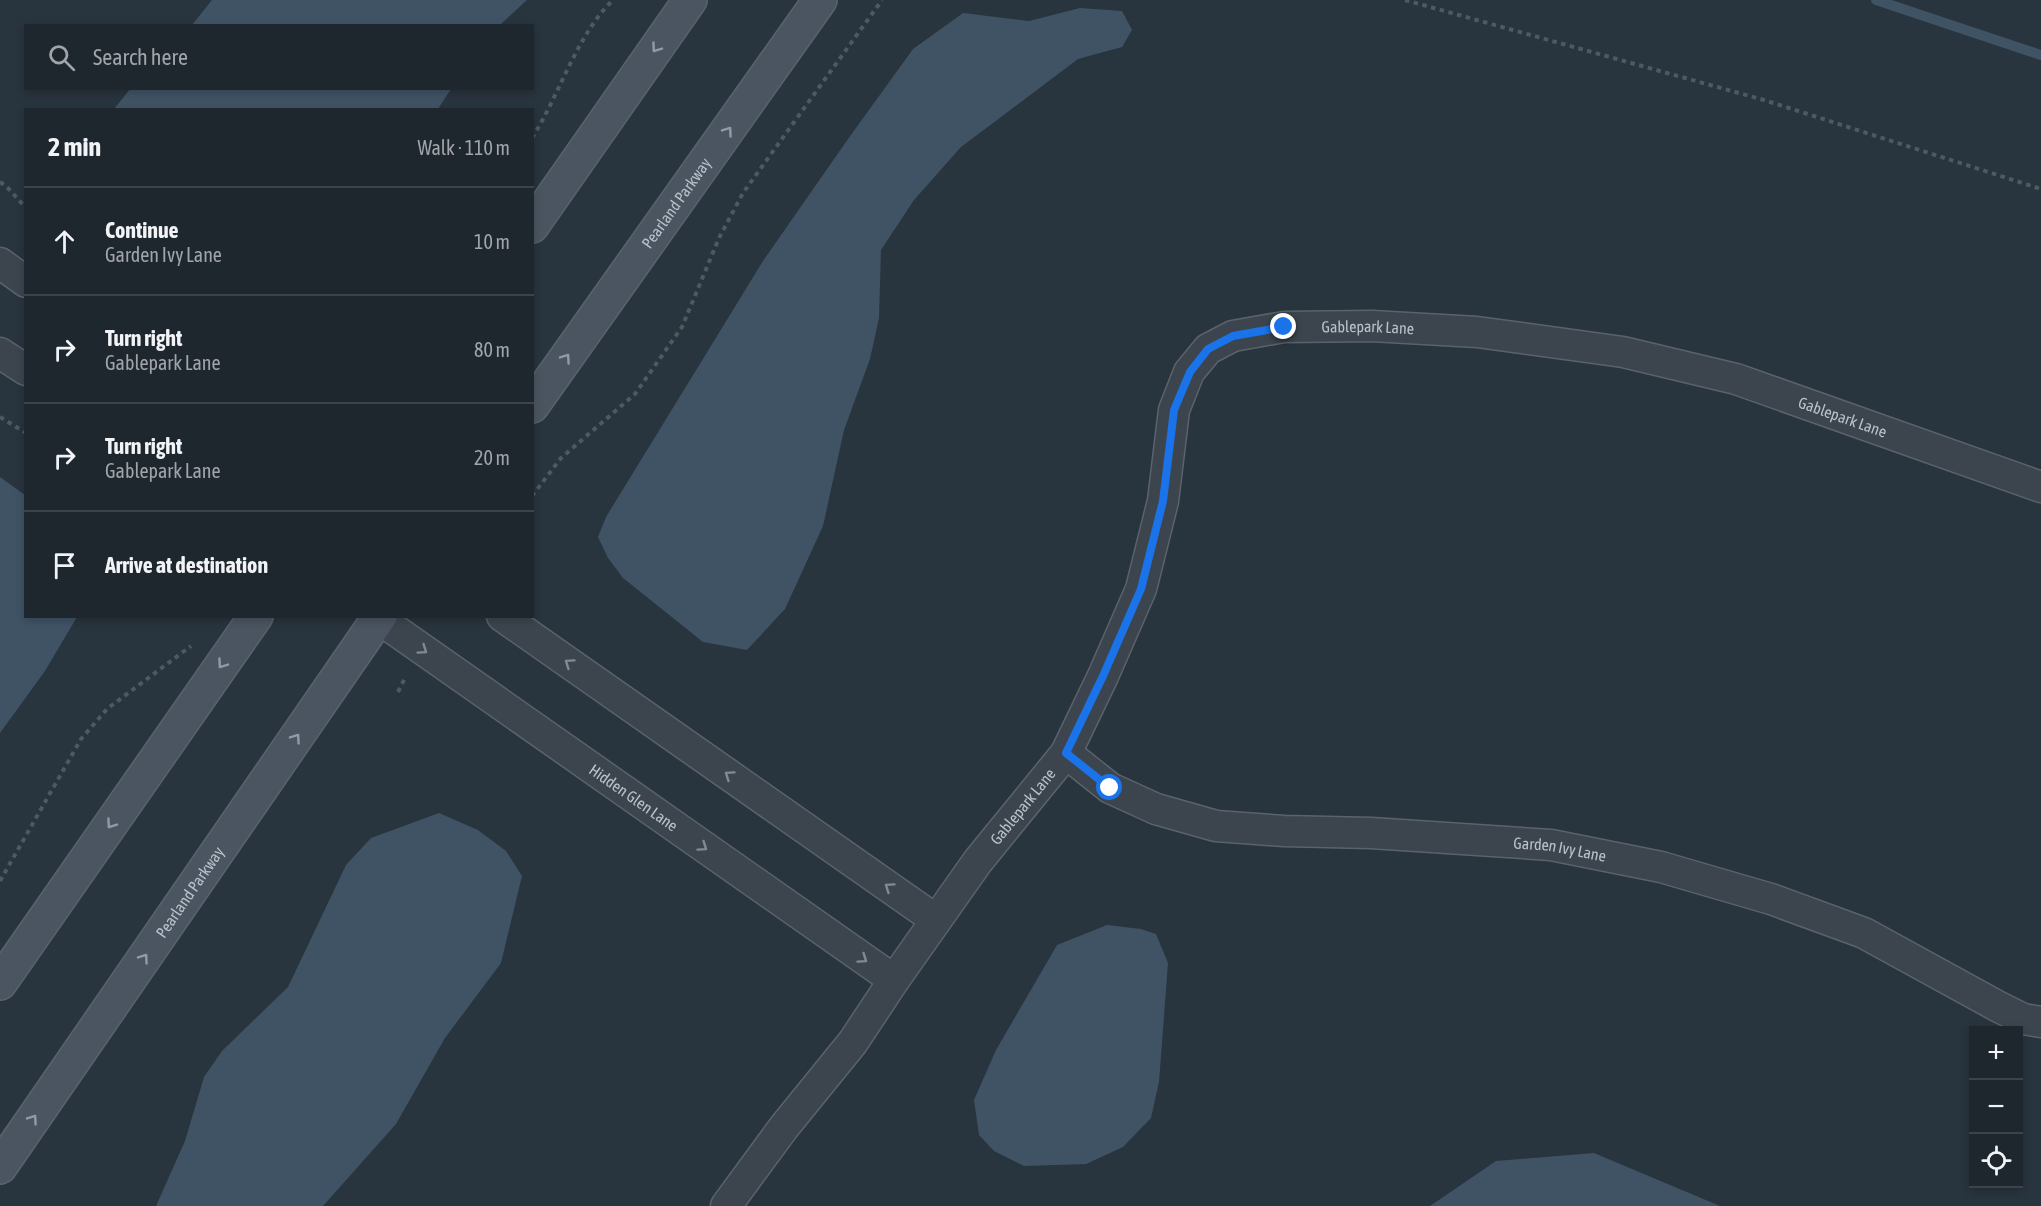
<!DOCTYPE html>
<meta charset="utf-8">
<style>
body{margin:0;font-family:"Asap Condensed",sans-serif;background:#262f36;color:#f1f3f6}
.controls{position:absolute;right:18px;bottom:18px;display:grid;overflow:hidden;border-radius:0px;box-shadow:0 3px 9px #0003}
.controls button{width:54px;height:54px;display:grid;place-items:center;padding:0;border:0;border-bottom:2px solid #3c444a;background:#1e272e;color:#f1f3f6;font:30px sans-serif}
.stop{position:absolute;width:18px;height:18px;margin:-14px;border:4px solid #1a73e8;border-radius:50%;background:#fff}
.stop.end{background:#1a73e8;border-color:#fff;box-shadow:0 2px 6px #0008}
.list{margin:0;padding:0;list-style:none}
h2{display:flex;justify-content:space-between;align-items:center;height:78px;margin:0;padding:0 24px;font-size:26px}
h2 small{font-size:20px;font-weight:400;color:#a1a5aa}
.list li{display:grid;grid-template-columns:39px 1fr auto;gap:18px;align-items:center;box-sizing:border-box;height:108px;padding:0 24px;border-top:2px solid #3c444a}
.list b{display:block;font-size:22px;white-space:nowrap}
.list p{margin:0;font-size:20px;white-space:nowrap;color:#a1a5aa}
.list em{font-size:20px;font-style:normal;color:#a1a5aa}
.icon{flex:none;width:33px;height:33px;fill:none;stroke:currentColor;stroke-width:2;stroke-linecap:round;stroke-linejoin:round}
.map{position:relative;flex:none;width:2041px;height:1206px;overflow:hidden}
.search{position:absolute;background:#1e272e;box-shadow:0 3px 9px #0003;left:24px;top:24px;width:510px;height:66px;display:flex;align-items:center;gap:15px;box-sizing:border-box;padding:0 21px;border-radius:0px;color:#a1a5aa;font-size:22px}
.panel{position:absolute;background:#1e272e;box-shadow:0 3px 9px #0003;left:24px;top:108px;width:510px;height:510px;border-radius:0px}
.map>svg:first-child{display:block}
.water{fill:#405365}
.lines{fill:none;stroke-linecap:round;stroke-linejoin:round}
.stream{stroke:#405365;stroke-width:10}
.minor-casing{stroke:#5a636c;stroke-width:33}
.secondary-casing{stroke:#5a636c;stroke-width:36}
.path{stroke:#4a5d5e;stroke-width:4;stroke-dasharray:4.5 4.5;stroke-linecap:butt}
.minor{stroke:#3c454e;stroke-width:30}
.secondary{stroke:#4b5561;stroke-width:33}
.oneway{stroke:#929ba5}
.oneway2{stroke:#818992}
.route{stroke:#1a73e8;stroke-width:8}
.labels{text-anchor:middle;stroke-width:5;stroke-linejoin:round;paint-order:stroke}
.street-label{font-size:16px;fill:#b9c0c9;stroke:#212a33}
</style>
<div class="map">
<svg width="2041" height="1206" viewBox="0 0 2041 1206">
<rect width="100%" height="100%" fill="#28343e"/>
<path class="water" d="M212 0H527L500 25H192Z
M1080 8 1122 11 1132 30 1122 47 1078 59 961 147 914 200 881 250 879 318 870 359 844 430 823 526 785 609 747 650 703 642 623 578 608 558 598 537 606 517 763 261 848 139 913 49 963 13 1029 21Z
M130 89 131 88 451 89 438 109H114Z
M0 477 25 495 26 616 77 617 45 671 0 733Z
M439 813 478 830 506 851 522 876 501 963 445 1038 396 1124 323 1206H156L185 1141 204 1077 222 1051 288 987 346 865 371 838Z
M1107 925 1141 929 1156 934 1168 963 1159 1082 1151 1118 1123 1147 1086 1164 1024 1166 994 1151 979 1135 974 1100 996 1050 1057 945Z
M1594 1153 1720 1206H1430L1496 1161Z"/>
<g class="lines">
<path class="stream" d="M1876 0 2041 55"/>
<g class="minor-casing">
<g id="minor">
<path d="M0 263 26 282"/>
<path d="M0 353 26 370"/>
<path id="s1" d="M375 616 894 980"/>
<path d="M502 616 936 920"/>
<path id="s2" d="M1066 753 1110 788 1156 809 1216 826 1284 831 1371 833 1551 845 1661 867 1771 899 1864 933 1997 1006 2023 1019 2041 1022"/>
<path id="s3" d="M726 1206 784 1127 853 1042 894 980 978 861 1066 753 1103 676 1141 589 1163 501 1174 410 1189 372 1208 349 1233 336 1284 327 1372 326 1477 332 1623 352 1736 379 2041 487"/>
</g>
</g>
<g class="secondary-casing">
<g id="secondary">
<path d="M532 226 690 0"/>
<path id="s4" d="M532 406 820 0"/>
<path d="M0 983 256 616"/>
<path id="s5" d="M0 1167 380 616"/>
</g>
</g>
<path class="path" d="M1405 0 1764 100 2041 189
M532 138C560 94 576 36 613 0
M0 182 7 187 26 208
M0 417 26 433
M532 496 561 458 635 394 682 327 719 238 743 193 882 0
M398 692 405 678
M0 881 81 739 107 709 191 646"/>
<use href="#minor" class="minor"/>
<use href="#secondary" class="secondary"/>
</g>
<defs><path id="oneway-chevron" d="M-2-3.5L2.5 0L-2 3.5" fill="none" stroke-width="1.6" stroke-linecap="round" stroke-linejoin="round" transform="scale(1.5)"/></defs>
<g class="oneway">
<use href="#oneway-chevron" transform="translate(656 48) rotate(125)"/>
<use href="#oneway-chevron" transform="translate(728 131) rotate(-55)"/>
<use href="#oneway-chevron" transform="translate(566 358) rotate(-55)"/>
<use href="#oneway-chevron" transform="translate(222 664) rotate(125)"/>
<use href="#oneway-chevron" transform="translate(296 738) rotate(-55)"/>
<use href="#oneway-chevron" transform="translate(111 824) rotate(125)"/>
<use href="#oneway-chevron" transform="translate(144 958) rotate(-55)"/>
<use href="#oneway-chevron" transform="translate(33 1119) rotate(-55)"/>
</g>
<g class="oneway2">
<use href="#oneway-chevron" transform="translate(423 650) rotate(35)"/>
<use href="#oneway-chevron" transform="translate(569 663) rotate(-145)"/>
<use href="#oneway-chevron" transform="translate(729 775) rotate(-145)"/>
<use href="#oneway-chevron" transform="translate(703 847) rotate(35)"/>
<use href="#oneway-chevron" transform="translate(889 887) rotate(-145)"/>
<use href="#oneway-chevron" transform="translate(863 959) rotate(35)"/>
</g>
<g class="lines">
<path class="route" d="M1110 788 1066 753 1103 676 1141 589 1163 501 1174 410 1190 372 1208 349 1233 336 1284 327"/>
</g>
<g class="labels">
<g class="street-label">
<text dy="6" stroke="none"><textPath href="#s4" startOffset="249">Pearland Parkway</textPath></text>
<text dy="6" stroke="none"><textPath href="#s3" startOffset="1164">Gablepark Lane</textPath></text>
<text dy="6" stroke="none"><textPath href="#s3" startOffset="1650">Gablepark Lane</textPath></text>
<text dy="6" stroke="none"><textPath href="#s1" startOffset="316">Hidden Glen Lane</textPath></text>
<text dy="6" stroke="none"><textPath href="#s3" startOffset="498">Gablepark Lane</textPath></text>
<text dy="6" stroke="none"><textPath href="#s2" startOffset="514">Garden Ivy Lane</textPath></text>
<text dy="6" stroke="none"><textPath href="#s5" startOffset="334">Pearland Parkway</textPath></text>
</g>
</g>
</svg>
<div class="controls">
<button>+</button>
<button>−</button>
<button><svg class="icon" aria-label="locate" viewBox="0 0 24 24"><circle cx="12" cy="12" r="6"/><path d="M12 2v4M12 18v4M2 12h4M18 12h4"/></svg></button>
</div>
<div class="stop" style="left:1110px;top:788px"></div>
<div class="stop end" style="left:1284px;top:327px"></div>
<div class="search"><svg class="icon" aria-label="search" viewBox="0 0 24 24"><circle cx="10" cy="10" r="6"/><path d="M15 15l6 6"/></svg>Search here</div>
<section class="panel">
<h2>2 min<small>Walk · 110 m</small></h2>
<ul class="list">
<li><svg class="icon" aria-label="ahead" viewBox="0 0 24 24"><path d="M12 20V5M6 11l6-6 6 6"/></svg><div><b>Continue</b><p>Garden Ivy Lane</p></div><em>10 m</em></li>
<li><svg class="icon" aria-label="right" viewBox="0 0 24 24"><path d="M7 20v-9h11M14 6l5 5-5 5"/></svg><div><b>Turn right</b><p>Gablepark Lane</p></div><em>80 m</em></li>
<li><svg class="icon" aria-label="right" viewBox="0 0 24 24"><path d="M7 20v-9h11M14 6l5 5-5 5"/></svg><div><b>Turn right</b><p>Gablepark Lane</p></div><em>20 m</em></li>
<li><svg class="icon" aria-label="arrive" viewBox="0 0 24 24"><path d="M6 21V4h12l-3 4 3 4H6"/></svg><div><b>Arrive at destination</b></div></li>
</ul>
</section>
</div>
